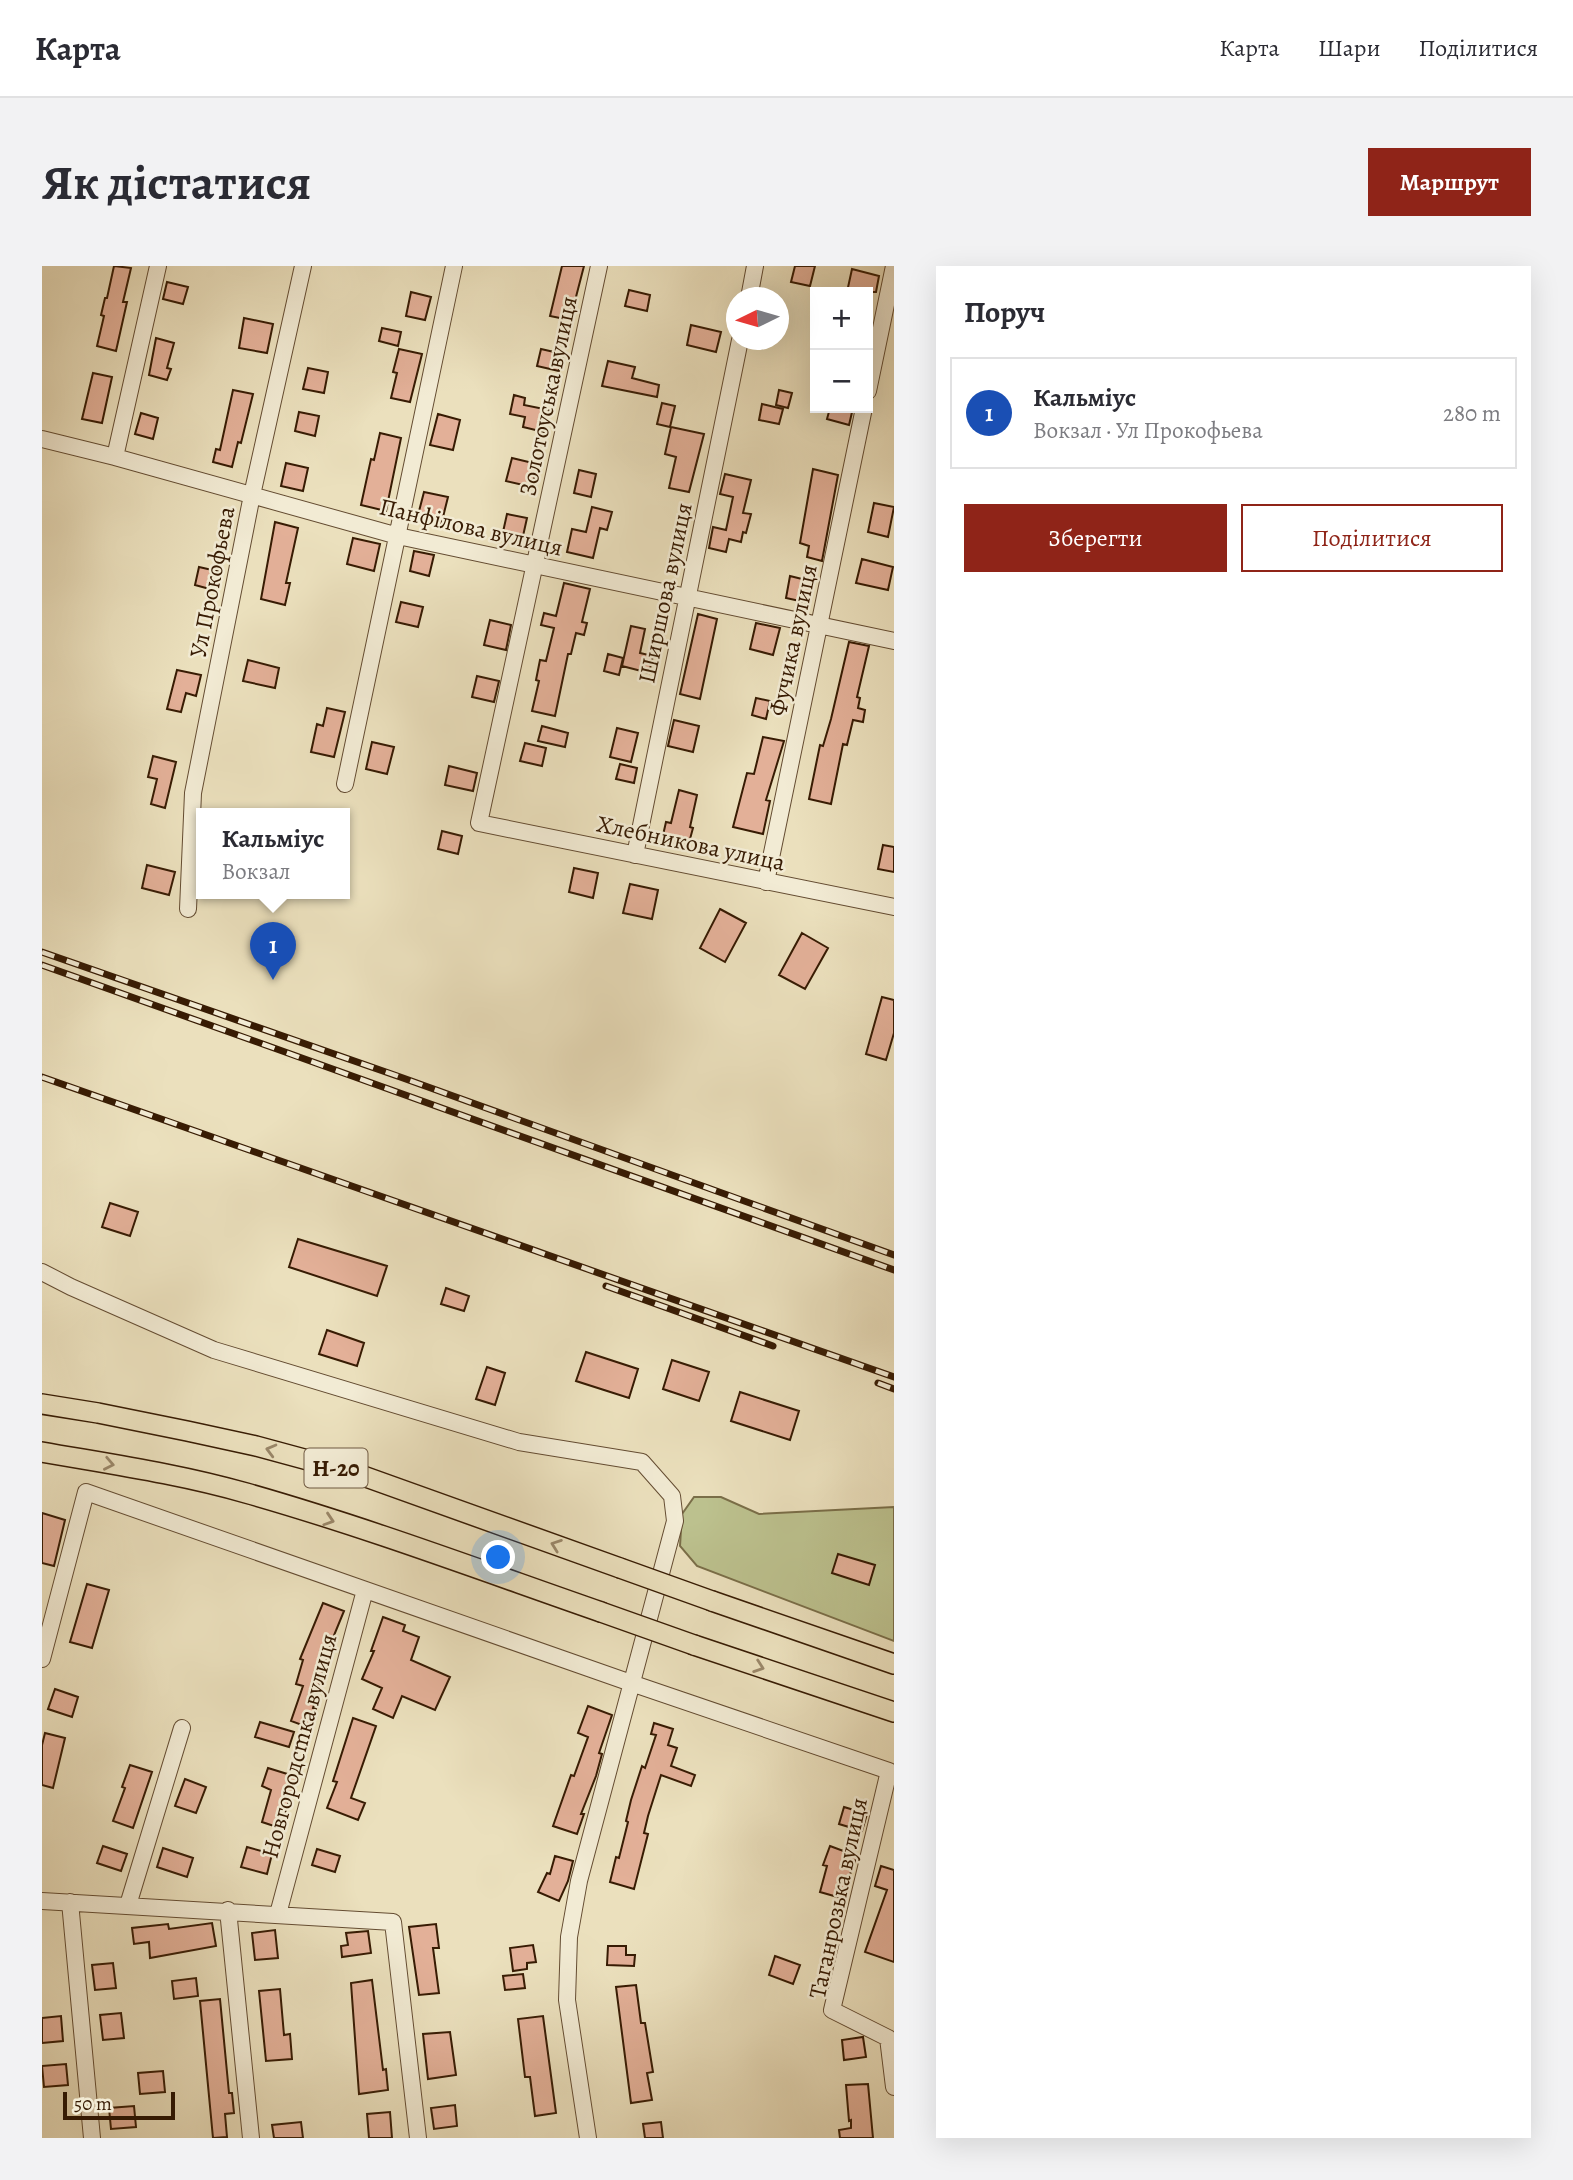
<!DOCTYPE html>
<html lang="uk">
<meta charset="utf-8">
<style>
body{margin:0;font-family:Alegreya,serif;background:#f2f2f3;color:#2b2b33}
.controls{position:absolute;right:21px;top:21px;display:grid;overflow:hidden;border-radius:0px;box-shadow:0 7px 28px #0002}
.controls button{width:63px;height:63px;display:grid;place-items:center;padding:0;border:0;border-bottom:2px solid #e1e1e2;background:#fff;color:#2b2b33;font:35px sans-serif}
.compass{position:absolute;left:684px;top:21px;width:63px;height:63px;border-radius:50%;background:#fff;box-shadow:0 7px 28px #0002;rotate:265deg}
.scale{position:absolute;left:21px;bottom:18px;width:112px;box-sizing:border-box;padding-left:7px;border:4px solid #371b03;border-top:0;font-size:19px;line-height:24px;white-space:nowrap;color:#371b03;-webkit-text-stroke:5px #f2ebd4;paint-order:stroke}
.you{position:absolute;left:457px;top:1292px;width:24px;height:24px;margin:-18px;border:5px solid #fff;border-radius:50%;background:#1a73e8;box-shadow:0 0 0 10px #1a73e833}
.badge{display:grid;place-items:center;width:46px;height:46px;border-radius:50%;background:#8f2418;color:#fff;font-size:23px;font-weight:700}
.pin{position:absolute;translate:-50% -58px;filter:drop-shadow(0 2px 4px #0008)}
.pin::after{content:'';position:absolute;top:37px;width:24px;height:21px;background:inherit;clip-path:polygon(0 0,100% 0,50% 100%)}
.popup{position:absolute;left:154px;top:542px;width:154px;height:91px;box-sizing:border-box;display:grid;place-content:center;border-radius:0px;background:#fff;filter:drop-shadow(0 2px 5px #0005);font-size:23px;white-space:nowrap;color:#7c7c81}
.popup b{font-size:26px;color:#2b2b33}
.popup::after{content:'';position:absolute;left:50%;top:100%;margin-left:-14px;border:14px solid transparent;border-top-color:#fff}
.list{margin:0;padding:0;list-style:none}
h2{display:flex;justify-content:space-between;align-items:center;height:91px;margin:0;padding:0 28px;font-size:30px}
h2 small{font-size:23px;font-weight:400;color:#7c7c81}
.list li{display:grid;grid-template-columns:46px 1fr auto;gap:21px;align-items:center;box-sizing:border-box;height:112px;margin:0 14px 14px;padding:0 14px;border:2px solid #e1e1e2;border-radius:0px}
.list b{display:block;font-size:26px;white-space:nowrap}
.list p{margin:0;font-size:23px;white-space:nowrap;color:#7c7c81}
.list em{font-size:23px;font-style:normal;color:#7c7c81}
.actions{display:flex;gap:14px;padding:21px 28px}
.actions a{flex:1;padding:16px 0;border:2px solid #8f2418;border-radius:0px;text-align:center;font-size:24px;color:#8f2418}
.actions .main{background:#8f2418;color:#fff}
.map{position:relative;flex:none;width:852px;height:1872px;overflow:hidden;border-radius:0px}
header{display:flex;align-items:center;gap:42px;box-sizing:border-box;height:98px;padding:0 35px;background:#fff;border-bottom:2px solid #e1e1e2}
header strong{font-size:33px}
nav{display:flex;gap:38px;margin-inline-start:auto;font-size:24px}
.intro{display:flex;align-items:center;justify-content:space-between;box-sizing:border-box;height:168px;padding:0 42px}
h1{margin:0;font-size:49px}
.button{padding:18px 32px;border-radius:0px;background:#8f2418;color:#fff;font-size:24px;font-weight:700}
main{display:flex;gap:42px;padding:0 42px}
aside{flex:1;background:#fff;border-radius:0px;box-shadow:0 7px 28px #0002}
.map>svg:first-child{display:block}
.green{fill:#bcc18e;stroke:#7a6e48;stroke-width:2}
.building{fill:#e3b098;stroke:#371b03;stroke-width:2}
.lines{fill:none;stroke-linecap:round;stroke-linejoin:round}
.minor-casing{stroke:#644c32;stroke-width:18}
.major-casing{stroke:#371b03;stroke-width:22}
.minor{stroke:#f2ebd4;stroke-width:16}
.major{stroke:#ebe0bd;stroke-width:19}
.rail-casing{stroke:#371b03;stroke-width:7}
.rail{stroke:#f2ebd4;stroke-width:4.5;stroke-dasharray:13;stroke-linecap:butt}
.major-bridge-casing{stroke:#371b03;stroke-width:22;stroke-linecap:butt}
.major-bridge{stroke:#ebe0bd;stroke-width:19}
.oneway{stroke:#9a8769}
.labels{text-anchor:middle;stroke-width:5;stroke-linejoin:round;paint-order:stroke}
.shield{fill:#f2ebd4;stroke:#6f5942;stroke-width:2}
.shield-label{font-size:23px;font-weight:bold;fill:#371b03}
.street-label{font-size:24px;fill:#371b03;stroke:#f2ebd4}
</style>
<header>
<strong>Карта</strong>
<nav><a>Карта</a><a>Шари</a><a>Поділитися</a></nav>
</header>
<div class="intro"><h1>Як дістатися</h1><a class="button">Маршрут</a></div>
<main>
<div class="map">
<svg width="852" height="1872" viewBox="0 0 852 1872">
<rect width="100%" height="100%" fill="#ebe0bd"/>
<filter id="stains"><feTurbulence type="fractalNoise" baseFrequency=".00286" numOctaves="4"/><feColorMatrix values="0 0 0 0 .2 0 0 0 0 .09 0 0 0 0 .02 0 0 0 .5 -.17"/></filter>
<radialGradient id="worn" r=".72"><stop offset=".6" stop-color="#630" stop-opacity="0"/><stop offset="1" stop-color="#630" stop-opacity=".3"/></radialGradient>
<path class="green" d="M652 1231H679L717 1248 852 1241V1375L655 1300 638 1280 640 1248Z"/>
<path class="building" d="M72 0 89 2 81 36H85L74 85 55 80 62 50 59 49 63 32H65Z
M520 0H542L528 54 508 50Z
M753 0H773L768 20 749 16Z
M810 3 837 10 834 26H805Z
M125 16 146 21 141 38 121 33Z
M587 24 608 29 605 45 583 40Z
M369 26 389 31 383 54 364 50Z
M202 52 231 58 225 87 197 82Z
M649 59 679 66 674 86 645 79Z
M340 62 359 66 356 80 337 75Z
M114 72 132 77 125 102 129 103 125 114 107 109Z
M357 83 380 88 368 136 349 132 355 107 351 106Z
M499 83 521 88 517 105 495 100Z
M566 95 593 101 590 112 617 119 615 131 560 120Z
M266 102 286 106 282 127 261 123Z
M51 107 70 111 60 157 40 153Z
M191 124 211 128 199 177 196 176 190 201 171 196 174 183 178 184Z
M737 124 750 127 746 142 734 139Z
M472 129 483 132 482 139 507 144 502 166 481 161 483 151 468 148Z
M620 137 633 140 628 161 615 158Z
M720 138 741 143 737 158 717 154Z
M788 142H811L807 159 785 153Z
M257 146 277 150 273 170 253 165Z
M99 147 116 152 111 173 93 168Z
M396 148 418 154 411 184 388 179Z
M629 161 662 168 647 226 627 222 634 191 623 188Z
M338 167 359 172 344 245 319 239 329 193 332 194Z
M470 192 495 198 490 221 464 215Z
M244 197 266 202 261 225 239 220Z
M771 203 796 209 780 295 765 291 767 280 758 277Z
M537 204 554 208 549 231 532 227Z
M683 208 709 214 701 247 709 248 704 267 701 266 699 276 687 273 684 286 667 282 671 261 684 264 691 231 678 228Z
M382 226 406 231 399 259 375 253Z
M832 237 852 241 846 271 826 266Z
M550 241 570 246 565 264 558 262 551 292 525 286 530 263 544 266Z
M465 248 485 252 481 270 461 266Z
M233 256 256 262 244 317H248L243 339 219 333Z
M311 272 338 278 332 305 305 298Z
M372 285 392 289 387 310 368 305Z
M820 293 851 301 846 324 814 317Z
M157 301 179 306 175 325 153 319Z
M748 310 772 316 767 337 744 332Z
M522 317 548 323 540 356 545 357 542 369 534 367 529 388H526L513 450 490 445 497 415 494 414 498 394 504 395 512 362 499 359 502 347 514 350Z
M359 336 381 341 376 361 354 356Z
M656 348 675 353 658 433 638 428Z
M448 354 469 359 464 384 442 379Z
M714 357 738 362 731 389 708 383Z
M589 360 603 363 598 387 611 390 607 407 580 400Z
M807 376 827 380 815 431 818 432 816 442 823 444 821 456 811 454 805 479 801 478 789 538 767 533 778 479 781 480 789 453Z
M566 388 581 392 577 409 562 405Z
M206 394 237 402 233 422 201 415Z
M135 404 159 409 154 430 144 427 139 446 125 443Z
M435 410 457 415 452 436 430 431Z
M714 432 728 435 724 453 710 449Z
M285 442 303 446 292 491 269 486 275 458 281 460Z
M632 454 657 460 651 486 626 480Z
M500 460 526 467 523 481 496 475Z
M575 462 596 467 589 496 568 491Z
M721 471 742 475 724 534 728 535 721 568 691 561 705 507 712 508Z
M330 476 352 481 345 508 324 503Z
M483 477 504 482 500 500 478 495Z
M111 490 134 496 123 542 109 538 115 513 106 511Z
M578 498 595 502 592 517 574 513Z
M407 500 435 507 431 525 403 519Z
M637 524 655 529 648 561 651 562 645 584 619 578 624 556 629 557Z
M400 565 420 570 416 588 396 583Z
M841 579 852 581V606L836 603Z
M105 599 133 606 127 629 100 622Z
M532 602 556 607 551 632 527 626Z
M588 618 616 624 610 653 581 647Z
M678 643 704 657 683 696 658 682Z
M760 667 786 682 763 723 737 709Z
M840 731 852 734V767L844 794 824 788Z
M68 937 96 946 88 970 60 961Z
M256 973 345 1000 335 1030 247 1001Z
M404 1022 427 1030 422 1045 399 1038Z
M285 1064 322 1077 315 1100 277 1088Z
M544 1086 596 1103 587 1132 534 1115Z
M630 1094 667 1106 657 1135 621 1123Z
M445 1101 463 1107 453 1139 434 1133Z
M698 1126 757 1145 748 1174 689 1155Z
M0 1247 23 1254 12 1300 0 1297Z
M796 1288 833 1299 827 1319 790 1307Z
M45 1318 67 1324 50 1382 28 1376Z
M281 1337 302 1345 288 1379 271 1442 274 1443 268 1462 249 1455 261 1420 254 1418 261 1394 258 1393Z
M341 1351 363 1359 361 1365 377 1371 369 1394 408 1411 393 1444 360 1430 351 1452 331 1443 340 1422 320 1413 332 1385H329Z
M13 1423 36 1431 30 1451 6 1443Z
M546 1440 570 1449 557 1487 560 1488 554 1510 539 1548H542L535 1568 511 1560 529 1509 532 1510 546 1471 536 1467Z
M311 1452 334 1460 309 1532 323 1537 316 1554 285 1542 295 1516 291 1515Z
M218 1456 252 1466 247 1481 213 1471Z
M612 1457 631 1463 626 1479 635 1482 629 1500 653 1509 649 1520 619 1509 606 1550 602 1567 606 1568 592 1623 568 1616 574 1591 577 1592 586 1556 584 1555 589 1534 600 1500 603 1502 614 1469 609 1468Z
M3 1467 23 1472 11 1522 0 1519V1479Z
M88 1499 110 1506 91 1562 71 1555 83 1522 80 1521Z
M226 1502 255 1511 238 1562 220 1556 229 1524 220 1520Z
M143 1513 164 1521 154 1547 133 1540Z
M802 1541 825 1548 820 1565 797 1558Z
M61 1580 85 1588 79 1605 55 1597Z
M788 1580 815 1590 799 1632 778 1626 785 1600 781 1599Z
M205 1581 230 1588 225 1608 199 1601Z
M121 1582 151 1592 145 1611 115 1601Z
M275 1583 298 1590 293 1606 270 1599Z
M513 1590 531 1595 526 1615 517 1635 496 1626 505 1607 508 1608Z
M839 1600 852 1604V1696L823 1686 845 1624 833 1620Z
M170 1657 174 1680 108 1692 107 1676 92 1678 90 1662 126 1658 127 1663Z
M394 1658 397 1682H391L397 1727 377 1729 367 1661Z
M233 1664 236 1692 213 1694 210 1667Z
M326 1665 329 1687 300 1691 299 1680 306 1679 304 1667Z
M491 1679 494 1696 485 1697V1703L471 1705 468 1682Z
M566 1680H584V1689H593L592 1700 565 1699Z
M733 1690 758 1699 751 1718 727 1709Z
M71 1697 74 1722 53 1724 50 1699Z
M481 1708 483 1722 463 1724 461 1710Z
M154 1712 156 1730 132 1733 130 1715Z
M330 1714 341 1804 344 1803 346 1824 317 1828 309 1717Z
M594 1719 599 1757H603L611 1806 605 1807 610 1834 589 1837 574 1721Z
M238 1723 242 1769 248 1768 250 1793 224 1795 217 1725Z
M178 1733 187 1827H190L192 1847 183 1848 185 1871 171 1872 158 1735Z
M79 1747 82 1772 61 1774 58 1749Z
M19 1750 21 1775 0 1777V1752Z
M501 1750 514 1847 493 1850 488 1811H483L476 1753Z
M408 1766 414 1809 386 1813 381 1768Z
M821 1771 824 1791 802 1794 800 1774Z
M24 1798 26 1819 2 1821 0 1800Z
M121 1805 123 1826 98 1828 96 1807Z
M826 1818 831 1872H798L797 1864 809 1862V1854L807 1855 804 1819Z
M413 1839 415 1860 392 1863 389 1842Z
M92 1840 94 1861 69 1863 67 1842Z
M348 1846 350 1872H327L325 1848Z
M259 1856 261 1872H232L230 1859Z
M619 1856 621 1872H603L601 1858Z"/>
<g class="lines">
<g class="minor-casing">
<path id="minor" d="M557 0 437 557 852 641
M707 32 713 0
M826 125 852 0
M0 173 73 191 356 270 852 375
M73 191 116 0
M303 518 412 0
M593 589 698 74
M724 616 822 142
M146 643 151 527 210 229 261 0
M0 1006 29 1021 172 1084 477 1176 600 1196 630 1230 633 1255 537 1615 527 1671 525 1734 546 1872
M0 1393 44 1226 589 1417 847 1505 790 1744 846 1772 852 1821
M0 1635 351 1656 376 1872
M28 1636 50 1872
M86 1639 140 1462
M186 1644 209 1872
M236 1648 323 1324"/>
</g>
<g class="major-casing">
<path id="major" d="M0 1138 56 1147 145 1165 214 1180 310 1206 578 1302
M0 1186C68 1198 138 1208 204 1227 324 1261 441 1305 559 1346
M670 1335 852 1398
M652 1379 852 1446"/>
</g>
<use href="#minor" class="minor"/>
<use href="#major" class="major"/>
<g class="rail-casing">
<path id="rail" d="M0 686 361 812 852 989
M0 699 852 1004
M0 811 852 1111
M564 1020 731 1080
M836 1117 852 1123"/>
</g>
<use href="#rail" class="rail"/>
<g class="major-bridge-casing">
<path id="major-bridge" d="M578 1302 670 1335
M559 1346 652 1379"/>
</g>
<use href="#major-bridge" class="major-bridge"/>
</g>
<defs><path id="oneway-chevron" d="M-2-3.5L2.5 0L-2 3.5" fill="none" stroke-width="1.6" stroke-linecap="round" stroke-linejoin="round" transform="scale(1.75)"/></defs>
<g class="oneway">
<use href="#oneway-chevron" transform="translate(229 1184) rotate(-165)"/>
<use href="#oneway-chevron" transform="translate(67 1198) rotate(11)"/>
<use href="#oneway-chevron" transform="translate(287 1254) rotate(18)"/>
<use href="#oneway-chevron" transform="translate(514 1279) rotate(-160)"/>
<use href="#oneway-chevron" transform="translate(717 1401) rotate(19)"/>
</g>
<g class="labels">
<rect class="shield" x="262.5" y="1182.5" width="63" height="39" rx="5"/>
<g class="shield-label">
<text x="294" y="1210">Н-20</text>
</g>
<g class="street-label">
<text transform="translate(506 130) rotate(-78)" y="8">Золотоуська вулиця</text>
<text transform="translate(429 261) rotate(13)" y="8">Панфілова вулиця</text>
<text transform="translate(170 316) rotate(-79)" y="8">Ул Прокофьева</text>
<text transform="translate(623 327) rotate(-78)" y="8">Ширшова вулиця</text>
<text transform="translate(751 374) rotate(-78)" y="8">Фучика вулиця</text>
<text transform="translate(649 577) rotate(12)" y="8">Хлебникова улица</text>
<text transform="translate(257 1480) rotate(-75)" y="8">Новгородсmка вулиця</text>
<text transform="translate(796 1632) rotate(-78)" y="8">Таганрозька вулиця</text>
</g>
</g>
<rect width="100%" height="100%" filter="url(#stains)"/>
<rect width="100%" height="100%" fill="url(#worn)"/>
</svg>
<div class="controls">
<button>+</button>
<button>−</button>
</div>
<svg class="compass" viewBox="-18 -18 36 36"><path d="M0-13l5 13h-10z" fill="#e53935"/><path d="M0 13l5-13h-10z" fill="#7c7c81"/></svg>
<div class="scale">50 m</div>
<div class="you"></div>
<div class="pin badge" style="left:231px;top:714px;background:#1a4fb4">1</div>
<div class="popup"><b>Кальміус</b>Вокзал</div>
</div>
<aside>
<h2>Поруч<small></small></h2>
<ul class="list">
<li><span class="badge" style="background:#1a4fb4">1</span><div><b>Кальміус</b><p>Вокзал · Ул Прокофьева</p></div><em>280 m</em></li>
</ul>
<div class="actions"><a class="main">Зберегти</a><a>Поділитися</a></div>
</aside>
</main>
